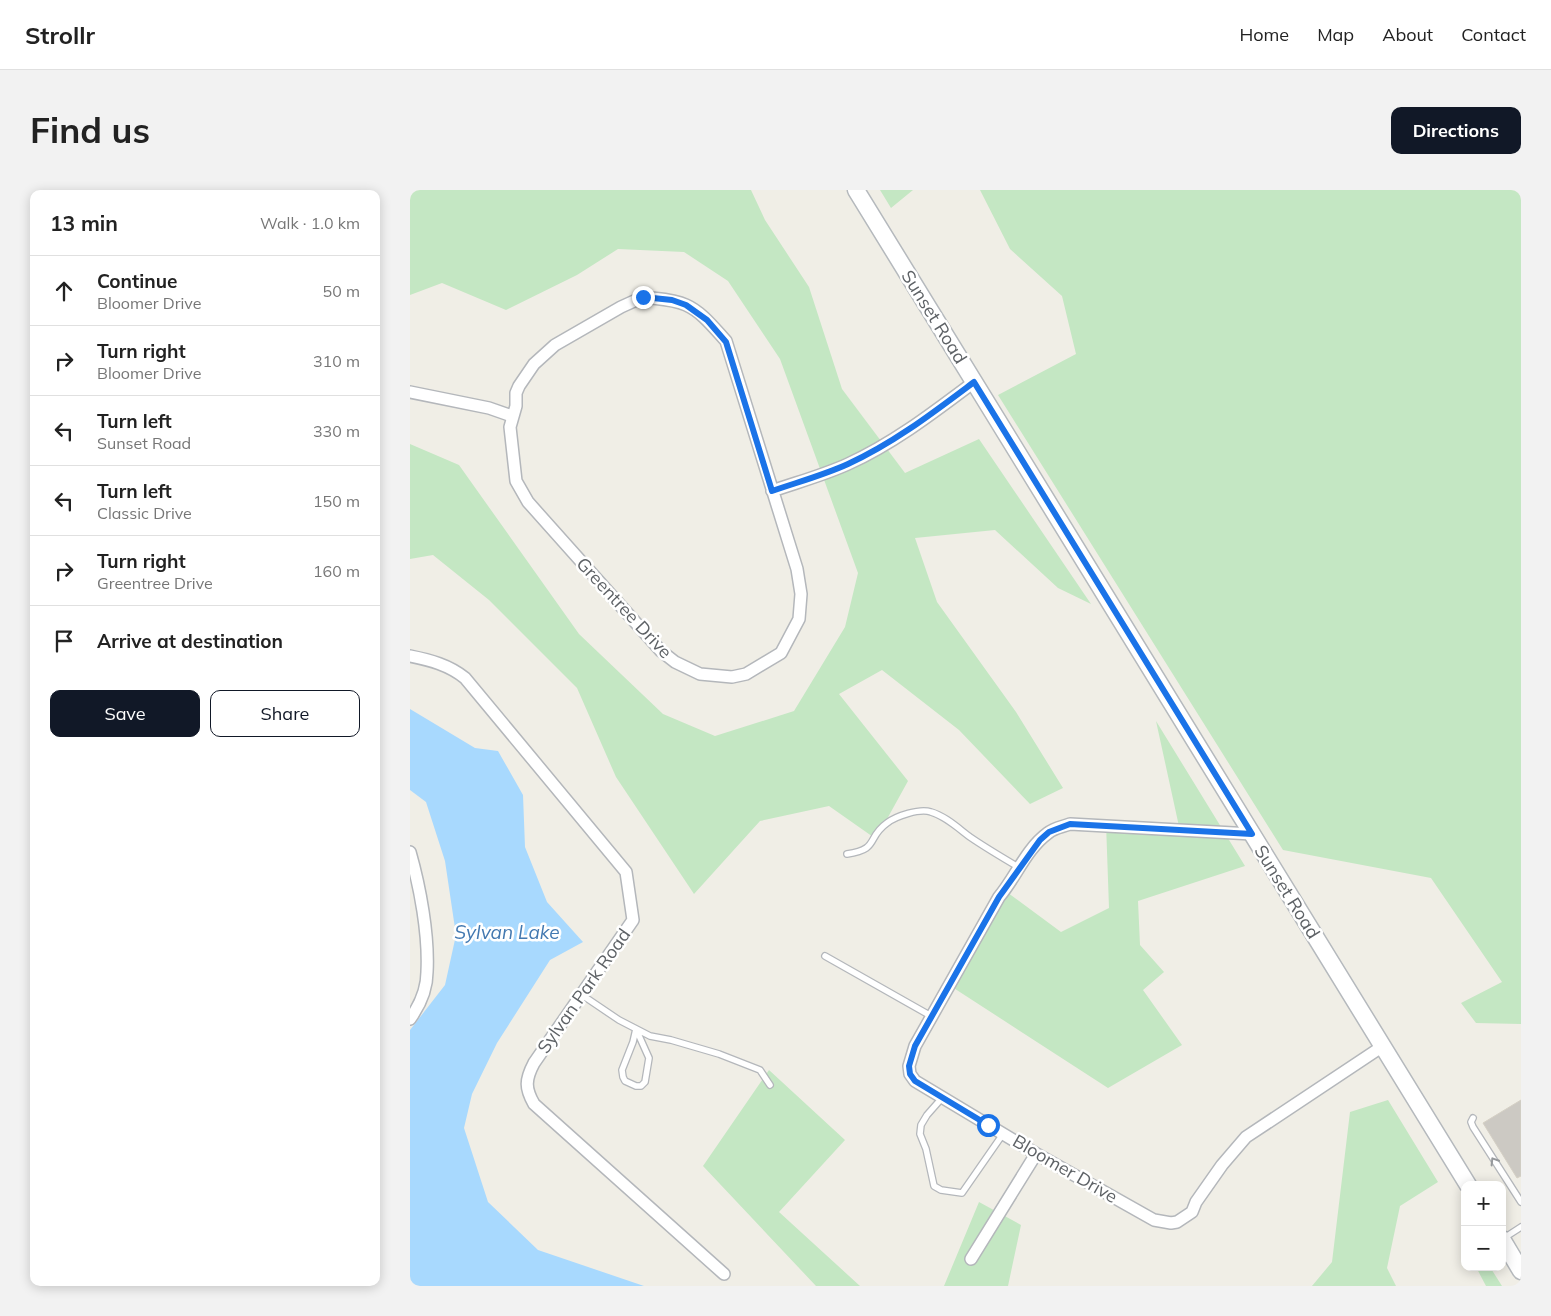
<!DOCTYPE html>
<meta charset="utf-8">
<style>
body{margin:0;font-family:Mulish,sans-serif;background:#f2f2f2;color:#222}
.controls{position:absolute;right:15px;bottom:15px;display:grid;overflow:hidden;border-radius:10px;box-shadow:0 2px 12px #0003}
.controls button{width:45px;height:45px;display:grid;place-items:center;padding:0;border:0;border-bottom:1px solid #e0e0e0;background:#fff;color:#222;font:25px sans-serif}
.stop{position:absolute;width:15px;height:15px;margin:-11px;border:4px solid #1a73e8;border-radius:50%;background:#fff}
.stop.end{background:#1a73e8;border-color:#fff;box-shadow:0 1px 5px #0008}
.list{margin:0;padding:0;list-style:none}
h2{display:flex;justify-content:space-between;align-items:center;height:65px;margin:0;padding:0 20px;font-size:21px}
h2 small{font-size:16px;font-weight:400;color:#767676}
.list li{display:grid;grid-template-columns:32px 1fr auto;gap:15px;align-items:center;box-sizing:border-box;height:70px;padding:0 20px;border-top:1px solid #e0e0e0}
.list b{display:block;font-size:19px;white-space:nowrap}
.list p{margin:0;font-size:16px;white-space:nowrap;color:#767676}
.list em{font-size:16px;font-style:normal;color:#767676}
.actions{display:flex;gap:10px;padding:15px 20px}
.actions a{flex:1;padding:11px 0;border:1px solid #111827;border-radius:10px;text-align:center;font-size:18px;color:#111827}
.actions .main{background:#111827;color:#fff}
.icon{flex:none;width:28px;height:28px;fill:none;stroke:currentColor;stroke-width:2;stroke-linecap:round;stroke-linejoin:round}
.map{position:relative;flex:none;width:1111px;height:1096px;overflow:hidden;border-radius:10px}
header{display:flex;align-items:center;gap:30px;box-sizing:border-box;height:70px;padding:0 25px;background:#fff;border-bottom:1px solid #e0e0e0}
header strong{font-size:24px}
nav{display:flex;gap:28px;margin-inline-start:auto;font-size:18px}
.intro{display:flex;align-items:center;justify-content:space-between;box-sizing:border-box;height:120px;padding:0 30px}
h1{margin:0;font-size:35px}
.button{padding:12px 22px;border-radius:10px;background:#111827;color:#fff;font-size:18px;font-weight:700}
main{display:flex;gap:30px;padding:0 30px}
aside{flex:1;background:#fff;border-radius:10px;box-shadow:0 2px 12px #0003}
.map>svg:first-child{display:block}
.green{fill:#c4e7c3}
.water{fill:#a8d9fe}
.building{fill:#ccc9c3;stroke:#d5d0c5}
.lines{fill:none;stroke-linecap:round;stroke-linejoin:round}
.lane-casing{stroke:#b4b7bb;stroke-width:8}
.street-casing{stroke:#b4b7bb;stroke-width:14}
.secondary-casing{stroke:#b5b9bd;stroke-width:19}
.lane{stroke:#fff;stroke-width:5.5}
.street{stroke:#fff;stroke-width:11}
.secondary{stroke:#fff;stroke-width:16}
.oneway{stroke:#96999c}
.route{stroke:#1a73e8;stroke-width:6}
.labels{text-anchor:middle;stroke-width:5;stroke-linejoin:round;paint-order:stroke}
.street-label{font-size:18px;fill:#5e6266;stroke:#fff}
.water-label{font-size:19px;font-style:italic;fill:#4379b1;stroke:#fff}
</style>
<header>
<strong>Strollr</strong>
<nav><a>Home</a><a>Map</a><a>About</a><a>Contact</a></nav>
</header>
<div class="intro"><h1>Find us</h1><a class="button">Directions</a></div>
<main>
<aside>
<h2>13 min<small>Walk · 1.0 km</small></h2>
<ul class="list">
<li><svg class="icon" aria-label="ahead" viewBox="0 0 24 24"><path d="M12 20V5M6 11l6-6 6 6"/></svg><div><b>Continue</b><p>Bloomer Drive</p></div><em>50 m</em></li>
<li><svg class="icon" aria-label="right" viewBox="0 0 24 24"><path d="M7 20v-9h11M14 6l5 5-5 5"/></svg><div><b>Turn right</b><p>Bloomer Drive</p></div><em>310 m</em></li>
<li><svg class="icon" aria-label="left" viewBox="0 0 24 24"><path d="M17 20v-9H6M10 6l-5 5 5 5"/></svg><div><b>Turn left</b><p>Sunset Road</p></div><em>330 m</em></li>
<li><svg class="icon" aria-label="left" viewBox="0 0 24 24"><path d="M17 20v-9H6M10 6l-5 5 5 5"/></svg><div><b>Turn left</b><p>Classic Drive</p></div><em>150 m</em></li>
<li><svg class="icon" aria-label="right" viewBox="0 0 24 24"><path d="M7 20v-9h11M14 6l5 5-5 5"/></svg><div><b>Turn right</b><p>Greentree Drive</p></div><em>160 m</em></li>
<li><svg class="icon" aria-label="arrive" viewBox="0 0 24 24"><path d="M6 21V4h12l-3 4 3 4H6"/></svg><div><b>Arrive at destination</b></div></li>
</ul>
<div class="actions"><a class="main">Save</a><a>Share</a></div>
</aside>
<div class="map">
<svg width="1111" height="1096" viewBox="0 0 1111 1096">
<rect width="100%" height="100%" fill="#f0eee6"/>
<path class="green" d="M0 0H341L355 30 399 97 432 199 495 283 569 249 681 414 648 398 585 340 505 348 527 412 606 522 653 598 620 614 549 540 472 480 429 504 498 591 466 649 419 616 350 631 284 704 206 587 167 498 79 410 23 365 0 369V254L49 275 169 444 253 524 305 546 384 521 435 437 448 383 370 169 318 91 274 62 208 59 167 85 96 120 32 93 0 105Z
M470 0H503L481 18Z
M570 0H1111V834L1066 833 1051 813 1092 792 1021 688 873 660 588 205 666 164 652 106 600 59Z
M746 531 835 676 728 711 730 755 754 782 733 800 772 855 698 898 539 795 594 700 651 742 699 718 696 633 770 641Z
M359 880 435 950 369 1022 450 1096H406L293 976Z
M978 910 1028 992 990 1016 977 1078 986 1096H902L922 1072 940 922Z
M569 1012 611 1035 598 1096H534Z
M1066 1077H1080L1092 1096H1076Z"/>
<path class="water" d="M0 519 65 558 88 561 113 605 115 657 137 712 173 752 140 770 87 853 62 904 54 938 78 1012 128 1060 234 1096H0V840L35 795 46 745 35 671 16 612 0 600Z"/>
<path class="building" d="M1111 910V986L1107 988 1073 933Z"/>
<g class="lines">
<g class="lane-casing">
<path id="lane" d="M437 664C470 659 456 648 477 633 486 626 510 618 521 622 535 626 548 638 560 647 576 658 593 668 610 678
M415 766 521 826
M172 805 209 830 240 846 261 850 309 864 350 880 360 895
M226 839 239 868 235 892 231 896H226L215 891 213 887 212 880 223 852Z
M532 908 517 925 511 935 510 944 516 959 524 996 531 1000 552 1003 593 944
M1063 928 1061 932 1063 937 1111 1012
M1094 1048 1111 1037"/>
</g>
<g class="street-casing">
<path id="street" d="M233 107C247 109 263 109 276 115 292 122 304 138 316 151L387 379 391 404 389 429 371 463 336 484 322 487 290 484 265 472 251 461 118 312 106 291 100 237 106 216V203L109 196 124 174 145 155 211 117Z
M0 202 79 218 102 226
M362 301C388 292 414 285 438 274 484 253 524 222 564 192
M0 466C20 470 39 475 55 488L216 682 223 730 124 873C115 890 115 898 124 914L314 1084
M842 644 660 634C652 637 644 638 638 643 616 659 606 687 589 707L505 856 499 876 500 884 505 891 625 963 744 1030 761 1033 767 1032 782 1022 786 1012 812 975 836 947 973 856
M0 662C10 697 19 745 17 782 17 799 10 815 0 829
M561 1069 626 964"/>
</g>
<g class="secondary-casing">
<path id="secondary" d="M446 0 1058 995
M1092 1049 1111 1081"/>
</g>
<use href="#lane" class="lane"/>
<use href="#street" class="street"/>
<use href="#secondary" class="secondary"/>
</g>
<defs><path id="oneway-chevron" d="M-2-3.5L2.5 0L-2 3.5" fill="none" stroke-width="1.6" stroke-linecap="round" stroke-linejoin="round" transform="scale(1.25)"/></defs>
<use class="oneway" href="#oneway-chevron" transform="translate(1084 971) rotate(-122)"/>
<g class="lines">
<path class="route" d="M233 107 262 110 276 115 297 130 316 152 362 301C388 292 414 285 438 274 484 253 524 222 564 192L842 644 660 634 639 642 630 650 589 707 505 856 499 876 500 884 505 891 578 935"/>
</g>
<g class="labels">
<g class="street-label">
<text transform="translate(524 127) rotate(58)" y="6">Sunset Road</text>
<text transform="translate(214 418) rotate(47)" y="6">Greentree Drive</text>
<text transform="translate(877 702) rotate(58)" y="6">Sunset Road</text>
<text transform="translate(174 801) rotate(-55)" y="6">Sylvan Park Road</text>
<text transform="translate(655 979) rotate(30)" y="6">Bloomer Drive</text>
</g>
<g class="water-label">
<text x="97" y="749">Sylvan Lake</text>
</g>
</g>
</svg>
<div class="controls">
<button>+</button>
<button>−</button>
</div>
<div class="stop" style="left:578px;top:935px"></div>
<div class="stop end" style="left:233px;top:107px"></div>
</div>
</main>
